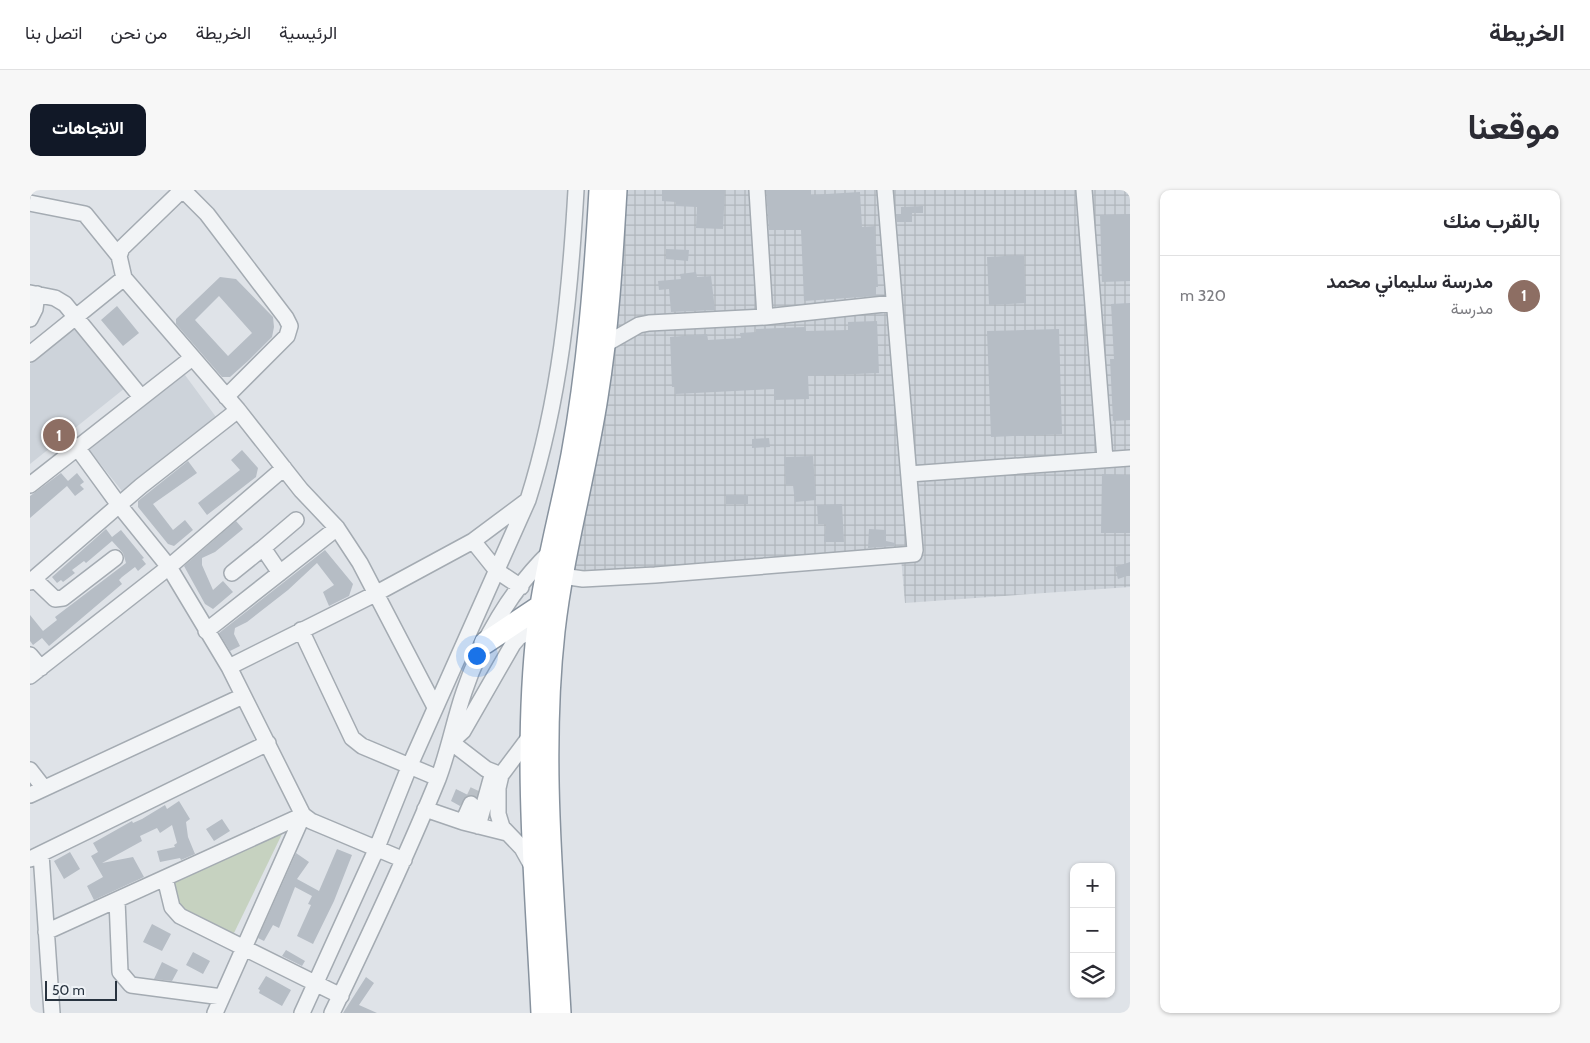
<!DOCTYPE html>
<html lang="ar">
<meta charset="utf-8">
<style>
body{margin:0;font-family:Cabin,Vazirmatn,sans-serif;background:#f7f7f7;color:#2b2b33;direction:rtl}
.controls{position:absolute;right:15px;bottom:15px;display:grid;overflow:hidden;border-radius:10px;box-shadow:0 1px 4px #0004}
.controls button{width:45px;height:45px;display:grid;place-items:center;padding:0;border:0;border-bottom:1px solid #e1e1e2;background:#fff;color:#2b2b33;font:25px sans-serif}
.scale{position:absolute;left:15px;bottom:12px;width:72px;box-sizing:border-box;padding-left:5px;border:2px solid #28333f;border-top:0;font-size:14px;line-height:18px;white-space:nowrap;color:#28333f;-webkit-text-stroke:4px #eef2f6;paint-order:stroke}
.you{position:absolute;left:446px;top:465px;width:18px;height:18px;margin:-12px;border:4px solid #fff;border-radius:50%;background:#1a73e8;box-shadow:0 0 0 8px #1a73e833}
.badge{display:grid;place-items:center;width:32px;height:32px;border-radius:50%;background:#111827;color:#fff;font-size:16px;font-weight:700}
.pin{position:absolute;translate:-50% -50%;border:2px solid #fff;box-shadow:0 1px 5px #0006}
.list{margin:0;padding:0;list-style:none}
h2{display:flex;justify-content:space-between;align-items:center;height:65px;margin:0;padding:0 20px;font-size:21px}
h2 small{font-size:16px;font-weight:400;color:#7c7c81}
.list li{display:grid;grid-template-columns:32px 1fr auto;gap:15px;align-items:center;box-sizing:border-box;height:80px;padding:0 20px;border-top:1px solid #e1e1e2}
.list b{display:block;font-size:19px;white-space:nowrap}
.list p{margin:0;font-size:16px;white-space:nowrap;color:#7c7c81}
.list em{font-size:16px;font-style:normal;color:#7c7c81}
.icon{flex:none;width:28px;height:28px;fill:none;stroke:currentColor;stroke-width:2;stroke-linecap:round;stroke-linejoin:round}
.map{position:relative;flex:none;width:1100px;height:823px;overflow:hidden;direction:ltr;border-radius:10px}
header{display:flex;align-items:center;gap:30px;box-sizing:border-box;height:70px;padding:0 25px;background:#fff;border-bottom:1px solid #e1e1e2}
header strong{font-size:24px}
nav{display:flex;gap:28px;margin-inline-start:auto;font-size:18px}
.intro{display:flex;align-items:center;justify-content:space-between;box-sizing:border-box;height:120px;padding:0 30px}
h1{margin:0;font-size:35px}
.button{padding:12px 22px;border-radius:10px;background:#111827;color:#fff;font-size:18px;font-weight:700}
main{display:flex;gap:30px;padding:0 30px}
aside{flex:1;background:#fff;border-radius:10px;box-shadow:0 1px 4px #0004}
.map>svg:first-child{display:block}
.built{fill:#cdd3da}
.industrial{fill:url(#industrial-grid)}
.green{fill:#c6d2c0}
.building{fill:#b6bdc5;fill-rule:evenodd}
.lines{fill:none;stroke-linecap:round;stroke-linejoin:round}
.minor-tunnel{stroke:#bac0c6;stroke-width:15;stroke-dasharray:15 8;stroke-linecap:butt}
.minor-casing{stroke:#a4abb2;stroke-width:18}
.highway-casing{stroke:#87929e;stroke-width:24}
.minor{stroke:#f2f4f6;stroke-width:15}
.highway{stroke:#fff;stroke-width:21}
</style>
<header>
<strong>الخريطة</strong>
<nav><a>الرئيسية</a><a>الخريطة</a><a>من نحن</a><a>اتصل بنا</a></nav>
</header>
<div class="intro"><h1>موقعنا</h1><a class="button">الاتجاهات</a></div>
<main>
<aside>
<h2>بالقرب منك<small></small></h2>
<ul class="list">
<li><span class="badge" style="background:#8d6e63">1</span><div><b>مدرسة سليماني محمد</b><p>مدرسة</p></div><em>320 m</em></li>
</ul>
</aside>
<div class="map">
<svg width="1100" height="823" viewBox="0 0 1100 823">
<defs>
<pattern id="industrial-grid" width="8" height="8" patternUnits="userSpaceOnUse" patternTransform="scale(1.25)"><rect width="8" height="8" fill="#cdd3da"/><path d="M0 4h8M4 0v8" fill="none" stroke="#b0b6bc"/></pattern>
</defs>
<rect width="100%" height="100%" fill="#dfe3e8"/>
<path class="built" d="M44 138 95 198 0 274V174Z
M152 181 186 227 92 301 56 256Z"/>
<path class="industrial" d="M590 0H1100V397L875 413 871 368 533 394Z"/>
<path class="green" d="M252 644 204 743 155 721 146 712 141 685Z"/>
<path class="building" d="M632 0H695L693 39 666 38 667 17 646 16V12L632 11Z
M736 0H781V5L830 2 832 37 845 36 848 97H846V106L774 111 771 40H739Z
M893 16V23H882V32H867L866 24H871V17Z
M1100 24V91L1072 92 1070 25Z
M636 59 659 60 658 71 636 69Z
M994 65 996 113 959 115 957 67Z
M666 82 667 87 681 86 685 120 641 122 639 99 629 100 628 91 651 89 650 84Z
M190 87 206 89 243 127 244 137 242 147 218 171 200 187H192L146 134V129ZM189 106 222 143 198 166 165 130Z
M1100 113V230L1083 231 1080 169H1084L1081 114Z
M87 116 109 143 93 156 71 130Z
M847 131 849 183 778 186 779 209 744 210V199L645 204V197H642L640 147 677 144 678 150 711 148 710 143 726 142V139L775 137 776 141 818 140V132Z
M1029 139 1032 244 961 247 957 141Z
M739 248 740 257 722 258V249Z
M212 260 228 278 226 287 177 325 168 313 210 280 201 270Z
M783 266 786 310 765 312 763 295H756L754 267Z
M158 271 167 283 123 314 143 340 155 330 163 340 144 356 138 354 108 317V311Z
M31 283 38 291 47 283 54 292 50 295 54 299 45 306 37 296 0 328V306Z
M1072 284 1100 285V343H1071Z
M696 305H718V314H696Z
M812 314 814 352H794L796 334H788L787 315Z
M206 331 213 339 185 362 172 368V375L183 400 193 391 203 402 183 419 175 414 154 376Z
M76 339 82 347 91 340 114 368 112 369 116 374 108 381 105 377 92 387 89 390 92 394 19 456 12 448 3 455 0 451V425L13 441 27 430 25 427 96 373 93 363 82 351 56 373 54 371 42 380 45 383 33 392 31 390 27 393 22 387Z
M839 339 856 340V351L865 353V356L838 358Z
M295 360 323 394 319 406 299 416 293 402 304 395 287 373 258 400 217 432 205 438 204 444 210 456 200 461 189 443Z
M1100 372V385L1088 389 1085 377Z
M426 599 438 605 430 616 421 611Z
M149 611 160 629 156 632 158 647 165 664 151 670 150 668 130 672 127 661 145 657 144 655 147 653 142 635 130 643 127 638 110 646 112 651 72 673 103 667 114 687 64 710 57 696 73 687 61 666 68 662 63 653 102 631 103 633 112 629 135 615 137 619Z
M192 629 200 641 184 651 176 639Z
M307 659 322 665 304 711 283 754 267 746 281 715 278 714 282 706 265 697 249 738 243 735 234 751 228 748 266 663 279 672 267 689 289 701Z
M40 662 50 679 34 689 24 671Z
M122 734 141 744 132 761 113 752Z
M256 760 275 771 272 776 252 766Z
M163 762 180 771 173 784 156 775Z
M132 772 148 780 142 791 124 789Z
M236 786 261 800 252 816 229 803 230 800 228 799Z
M336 787 344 793 329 815 347 823H313Z"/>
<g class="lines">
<path class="minor-tunnel" d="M441 614 449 597"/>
<g class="minor-casing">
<path id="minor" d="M153 0 177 24 256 128 260 136 257 146 196 207
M727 0 735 127
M1054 0 1075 269
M0 13 55 24 89 66
M94 88 89 66 92 58 152 0
M0 103 25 108 35 114 111 207
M0 129 5 119 7 104
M574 155 609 135 619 133 735 127 864 113
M0 164 94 88 208 220 271 300 307 338 330 373 405 517
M46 256 89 315 139 377 199 477 273 625 281 631 374 670
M879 284 1100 268
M0 295 162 168
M443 351 467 381 491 397
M233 358 266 330
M202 383 233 358 250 383
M532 386 553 389 625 385 884 364 885 360 855 0
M4 389 25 409 33 408 85 368
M0 392 111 296 208 220
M271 440 322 548 332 556 408 588
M176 441 307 338
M0 465 11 478
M199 477 345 404 443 351 498 310
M0 486 139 377 254 278
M501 545 471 585 468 598V624L472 637 492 658 502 676
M421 552 433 541 483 454 489 447 508 437
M421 552 456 579 471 585
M0 580 14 598
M0 605 213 506
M395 619 433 632 477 643
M433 632 441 614
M448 636 463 582
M11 664 22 823
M0 669 238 553
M135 688 142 717 150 726 311 806
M87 710 90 782 101 795 192 807
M16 742 273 625
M185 823 273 625
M272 823 346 660 380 575 498 310C530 209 540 105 546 0
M302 823C339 746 376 668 408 589 419 560 424 531 434 502 451 451 481 400 520 362"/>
</g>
<g class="highway-casing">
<path id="highway" d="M455 453 512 415
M512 823C506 695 493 564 508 436 515 378 531 322 542 265 558 178 565 88 570 0
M530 823C523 696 510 568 524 441 533 362 555 285 567 207 578 139 582 69 586 0"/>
</g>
<use href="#minor" class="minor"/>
<use href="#highway" class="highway"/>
</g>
</svg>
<div class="controls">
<button>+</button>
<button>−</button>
<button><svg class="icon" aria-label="layers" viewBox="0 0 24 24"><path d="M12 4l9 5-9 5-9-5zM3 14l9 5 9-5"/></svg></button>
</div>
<div class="scale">50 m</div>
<div class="you"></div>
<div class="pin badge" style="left:29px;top:245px;background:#8d6e63">1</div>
</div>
</main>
